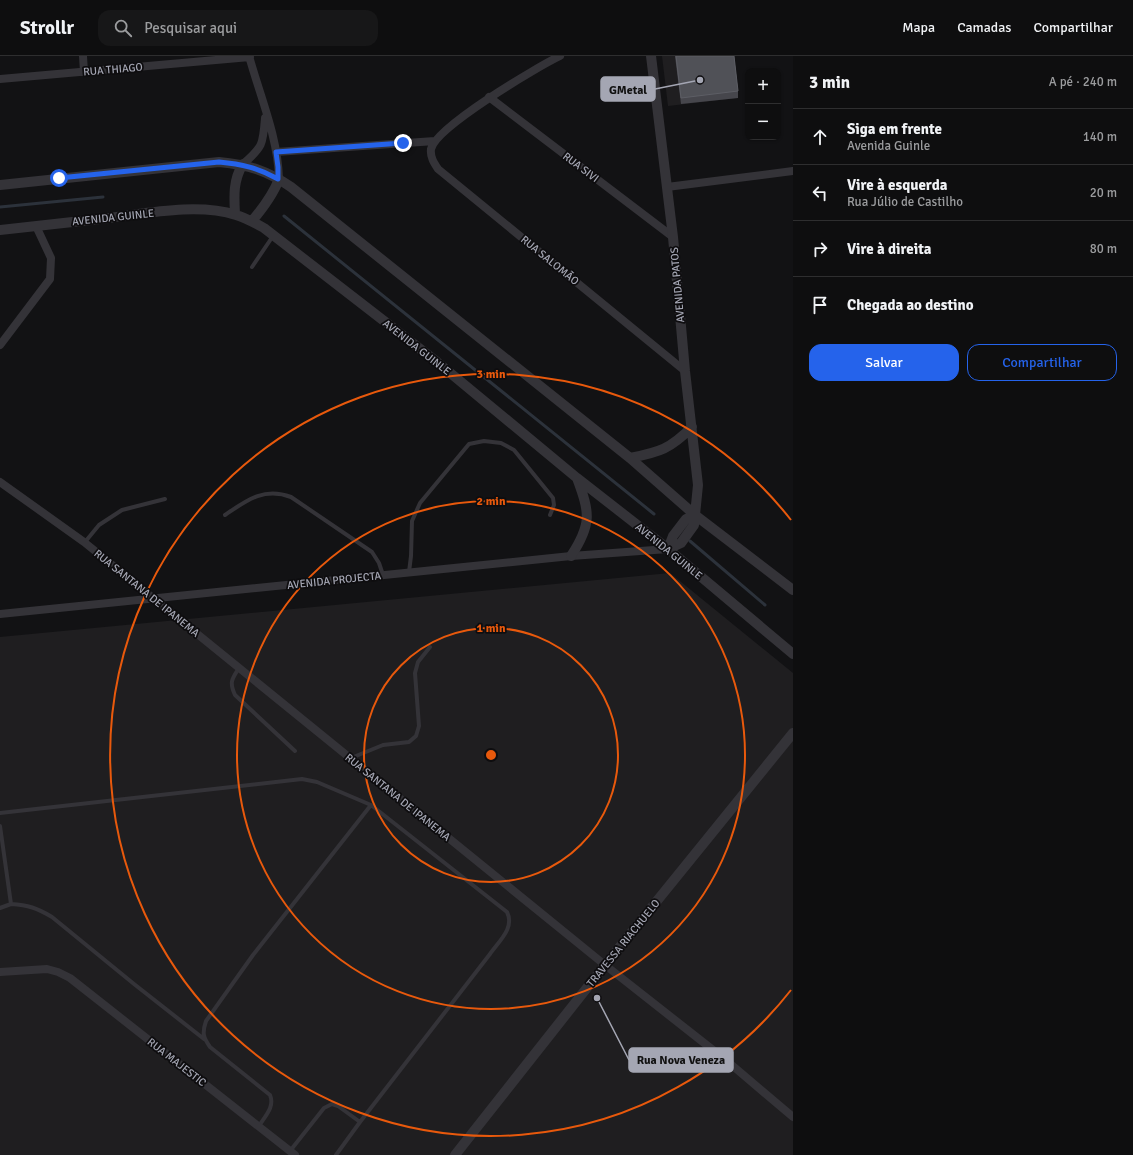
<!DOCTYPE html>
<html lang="pt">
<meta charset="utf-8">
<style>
body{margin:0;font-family:Signika,sans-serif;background:#171718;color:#f1f3f6}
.controls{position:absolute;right:12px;top:12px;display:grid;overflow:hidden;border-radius:8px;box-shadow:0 1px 3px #0004}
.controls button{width:36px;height:36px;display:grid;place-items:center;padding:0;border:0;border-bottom:1px solid #2e2e2f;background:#0e0e0f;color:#f1f3f6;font:20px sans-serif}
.stop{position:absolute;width:12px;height:12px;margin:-9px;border:3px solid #2563eb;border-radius:50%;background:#fff}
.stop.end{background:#2563eb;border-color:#fff;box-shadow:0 1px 4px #0008}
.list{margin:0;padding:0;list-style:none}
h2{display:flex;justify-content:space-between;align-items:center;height:52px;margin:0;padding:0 16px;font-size:17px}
h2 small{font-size:13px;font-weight:400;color:#9b9c9e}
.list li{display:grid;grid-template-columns:26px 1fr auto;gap:12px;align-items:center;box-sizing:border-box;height:56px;padding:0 16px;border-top:1px solid #2e2e2f}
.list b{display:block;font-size:15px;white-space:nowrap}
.list p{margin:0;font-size:13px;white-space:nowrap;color:#9b9c9e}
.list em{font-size:13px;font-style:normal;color:#9b9c9e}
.actions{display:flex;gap:8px;padding:12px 16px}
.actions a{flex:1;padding:9px 0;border:1px solid #2563eb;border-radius:12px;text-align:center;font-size:14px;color:#2563eb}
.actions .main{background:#2563eb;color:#fff}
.icon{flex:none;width:22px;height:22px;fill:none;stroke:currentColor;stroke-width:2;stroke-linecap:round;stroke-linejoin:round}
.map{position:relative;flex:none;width:793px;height:1099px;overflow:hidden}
header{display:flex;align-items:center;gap:24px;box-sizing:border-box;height:56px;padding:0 20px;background:#0e0e0f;border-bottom:1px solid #2e2e2f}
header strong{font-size:19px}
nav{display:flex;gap:22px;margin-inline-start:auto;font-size:14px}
.search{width:280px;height:36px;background:#171718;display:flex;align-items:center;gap:10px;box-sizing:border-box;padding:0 14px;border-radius:12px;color:#9b9c9e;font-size:15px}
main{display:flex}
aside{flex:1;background:#0e0e0f}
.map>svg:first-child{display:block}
.built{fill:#1f1e20}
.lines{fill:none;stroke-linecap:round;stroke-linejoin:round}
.stream{stroke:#2c323b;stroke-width:3}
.service{stroke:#343338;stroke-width:4}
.minor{stroke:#343338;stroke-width:8}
.tertiary{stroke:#343338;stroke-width:10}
.wall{fill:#46464c}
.building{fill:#505157;stroke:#5d5e65}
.route{stroke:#2563eb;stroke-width:5}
.ring{fill:none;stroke:#e8590c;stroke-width:2}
.labels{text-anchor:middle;stroke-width:3.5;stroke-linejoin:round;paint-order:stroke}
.street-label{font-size:11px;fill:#a4a6b3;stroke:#0e0d0f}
.centre{fill:#e8590c;stroke:#0e0d0f;stroke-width:2}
.ring-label{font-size:12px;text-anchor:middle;font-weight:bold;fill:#e8590c;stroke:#0e0d0f;stroke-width:3.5;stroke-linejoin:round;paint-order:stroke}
.leader{fill:none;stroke:#a4a6b3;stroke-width:1.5}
.callout-dot{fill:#a4a6b3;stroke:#0e0d0f;stroke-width:1.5}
.callout{fill:#a4a6b3;stroke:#a4a6b3;stroke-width:1.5}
.callout-label{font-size:12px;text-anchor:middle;font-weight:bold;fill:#111}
</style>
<header>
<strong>Strollr</strong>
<div class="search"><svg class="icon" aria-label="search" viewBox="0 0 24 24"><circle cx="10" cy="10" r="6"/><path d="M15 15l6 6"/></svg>Pesquisar aqui</div>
<nav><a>Mapa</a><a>Camadas</a><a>Compartilhar</a></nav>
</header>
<main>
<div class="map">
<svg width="793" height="1099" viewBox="0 0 793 1099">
<rect width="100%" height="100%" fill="#121214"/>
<path class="built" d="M662 0H733L738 42 668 50Z
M670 517 793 617V1099H0V581Z"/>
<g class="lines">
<path class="stream" d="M0 151 103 141
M284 160 654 458
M690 485 765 549"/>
<path class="service" d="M252 211 273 180
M225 459C247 444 264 431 291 441L372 496 379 507 383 519
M85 486 99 469 122 454 165 443
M409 516 411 500 412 465 420 447 469 388 484 385 501 387 514 394 553 442 554 449 550 459
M239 612C232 623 229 626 235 639L295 695
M351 702 383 689 409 686 416 680 419 670 415 617 418 606 430 591
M0 757 302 723 317 726 371 749 507 856C515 872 499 885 490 898L360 1066
M0 770 11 848 0 852
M11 848C28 849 37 852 52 861L134 928 204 983
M259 1070C265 1060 275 1051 270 1039L210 991C203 981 202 977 206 965L253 899 371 749
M290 1095 324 1052 332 1048 338 1050 360 1066 336 1099"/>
<path class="minor" d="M83 0 84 16
M249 0C260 40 278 81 279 123
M560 0C537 11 436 71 431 93 430 101 434 107 438 113L685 315
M0 23 250 1
M489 41 673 181
M276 96 435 85
M243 108C263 91 263 88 265 62
M667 131 793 115
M0 289 50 223 51 202 36 170
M0 426 84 486 605 909 727 1005 793 1061
M0 558 571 500 668 493
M0 916 47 913 58 916 70 922 295 1099"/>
<path class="tertiary" d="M651 0 673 181 685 315 698 429 694 469 681 487 668 493
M0 129 219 106C249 109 266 114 291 131L630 402 695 459 793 534
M235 158C234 140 233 124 243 108
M252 165C263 152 273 139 279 123
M0 174C36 170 73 166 109 162 149 157 198 147 236 159 246 162 255 167 264 172L437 306 577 422 668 493 793 598
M630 402C660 396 670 393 692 371
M668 493 673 480 686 463 695 459
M571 500C592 468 590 457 577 422
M455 1099 605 909 793 677"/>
</g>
<path class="wall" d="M675 0H734L738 35V42L681 48Z"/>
<path class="building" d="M676 0H734L738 35 681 42Z"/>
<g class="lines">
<path class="route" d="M59 122 219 106C242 108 258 112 278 123V111L276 96 403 87"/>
</g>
<g class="ring">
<circle cx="491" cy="699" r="127"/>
<circle cx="491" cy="699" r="254"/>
<path d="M791 934A381 381 0 1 1 791 464"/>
</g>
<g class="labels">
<g class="street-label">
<text transform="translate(113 13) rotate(-5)" y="4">RUA THIAGO</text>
<text transform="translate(581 111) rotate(37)" y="4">RUA SIVI</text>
<text transform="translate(113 161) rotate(-6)" y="4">AVENIDA GUINLE</text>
<text transform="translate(550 204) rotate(39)" y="4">RUA SALOMÃO</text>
<text transform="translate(677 229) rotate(-95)" y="4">AVENIDA PATOS</text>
<text transform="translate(417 291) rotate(38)" y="4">AVENIDA GUINLE</text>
<text transform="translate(669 495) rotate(39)" y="4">AVENIDA GUINLE</text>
<text transform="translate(334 524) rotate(-6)" y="4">AVENIDA PROJECTA</text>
<text transform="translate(147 537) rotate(39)" y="4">RUA SANTANA DE IPANEMA</text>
<text transform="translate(398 741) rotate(39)" y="4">RUA SANTANA DE IPANEMA</text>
<text transform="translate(623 887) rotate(-51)" y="4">TRAVESSA RIACHUELO</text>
<text transform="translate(177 1006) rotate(38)" y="4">RUA MAJESTIC</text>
</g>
</g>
<circle cx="491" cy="699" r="6" class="centre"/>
<g class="ring-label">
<text x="491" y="322">3 min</text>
<text x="491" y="449">2 min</text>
<text x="491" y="576">1 min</text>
</g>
<path class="leader" d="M700 24L655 33M597 942L629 1004"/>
<g class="callout-dot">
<circle cx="700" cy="24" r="4"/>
<circle cx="597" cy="942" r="4"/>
</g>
<g class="callout">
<rect x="601" y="21" width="54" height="24" rx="4"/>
<rect x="629" y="992" width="104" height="24" rx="4"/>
</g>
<g class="callout-label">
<text x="628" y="38">GMetal</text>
<text x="681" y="1008">Rua Nova Veneza</text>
</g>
</svg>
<div class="controls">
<button>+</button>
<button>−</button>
</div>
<div class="stop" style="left:59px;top:122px"></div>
<div class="stop end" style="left:403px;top:87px"></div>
</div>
<aside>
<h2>3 min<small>A pé · 240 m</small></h2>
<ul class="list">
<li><svg class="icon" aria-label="ahead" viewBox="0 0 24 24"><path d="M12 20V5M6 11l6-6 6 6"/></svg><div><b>Siga em frente</b><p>Avenida Guinle</p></div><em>140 m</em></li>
<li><svg class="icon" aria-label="left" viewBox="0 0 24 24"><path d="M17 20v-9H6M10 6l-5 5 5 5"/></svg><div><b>Vire à esquerda</b><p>Rua Júlio de Castilho</p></div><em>20 m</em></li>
<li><svg class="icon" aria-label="right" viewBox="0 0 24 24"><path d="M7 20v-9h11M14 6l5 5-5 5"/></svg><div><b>Vire à direita</b></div><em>80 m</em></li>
<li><svg class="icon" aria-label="arrive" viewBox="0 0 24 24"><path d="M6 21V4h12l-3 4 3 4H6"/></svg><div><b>Chegada ao destino</b></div></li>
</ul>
<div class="actions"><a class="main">Salvar</a><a>Compartilhar</a></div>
</aside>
</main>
